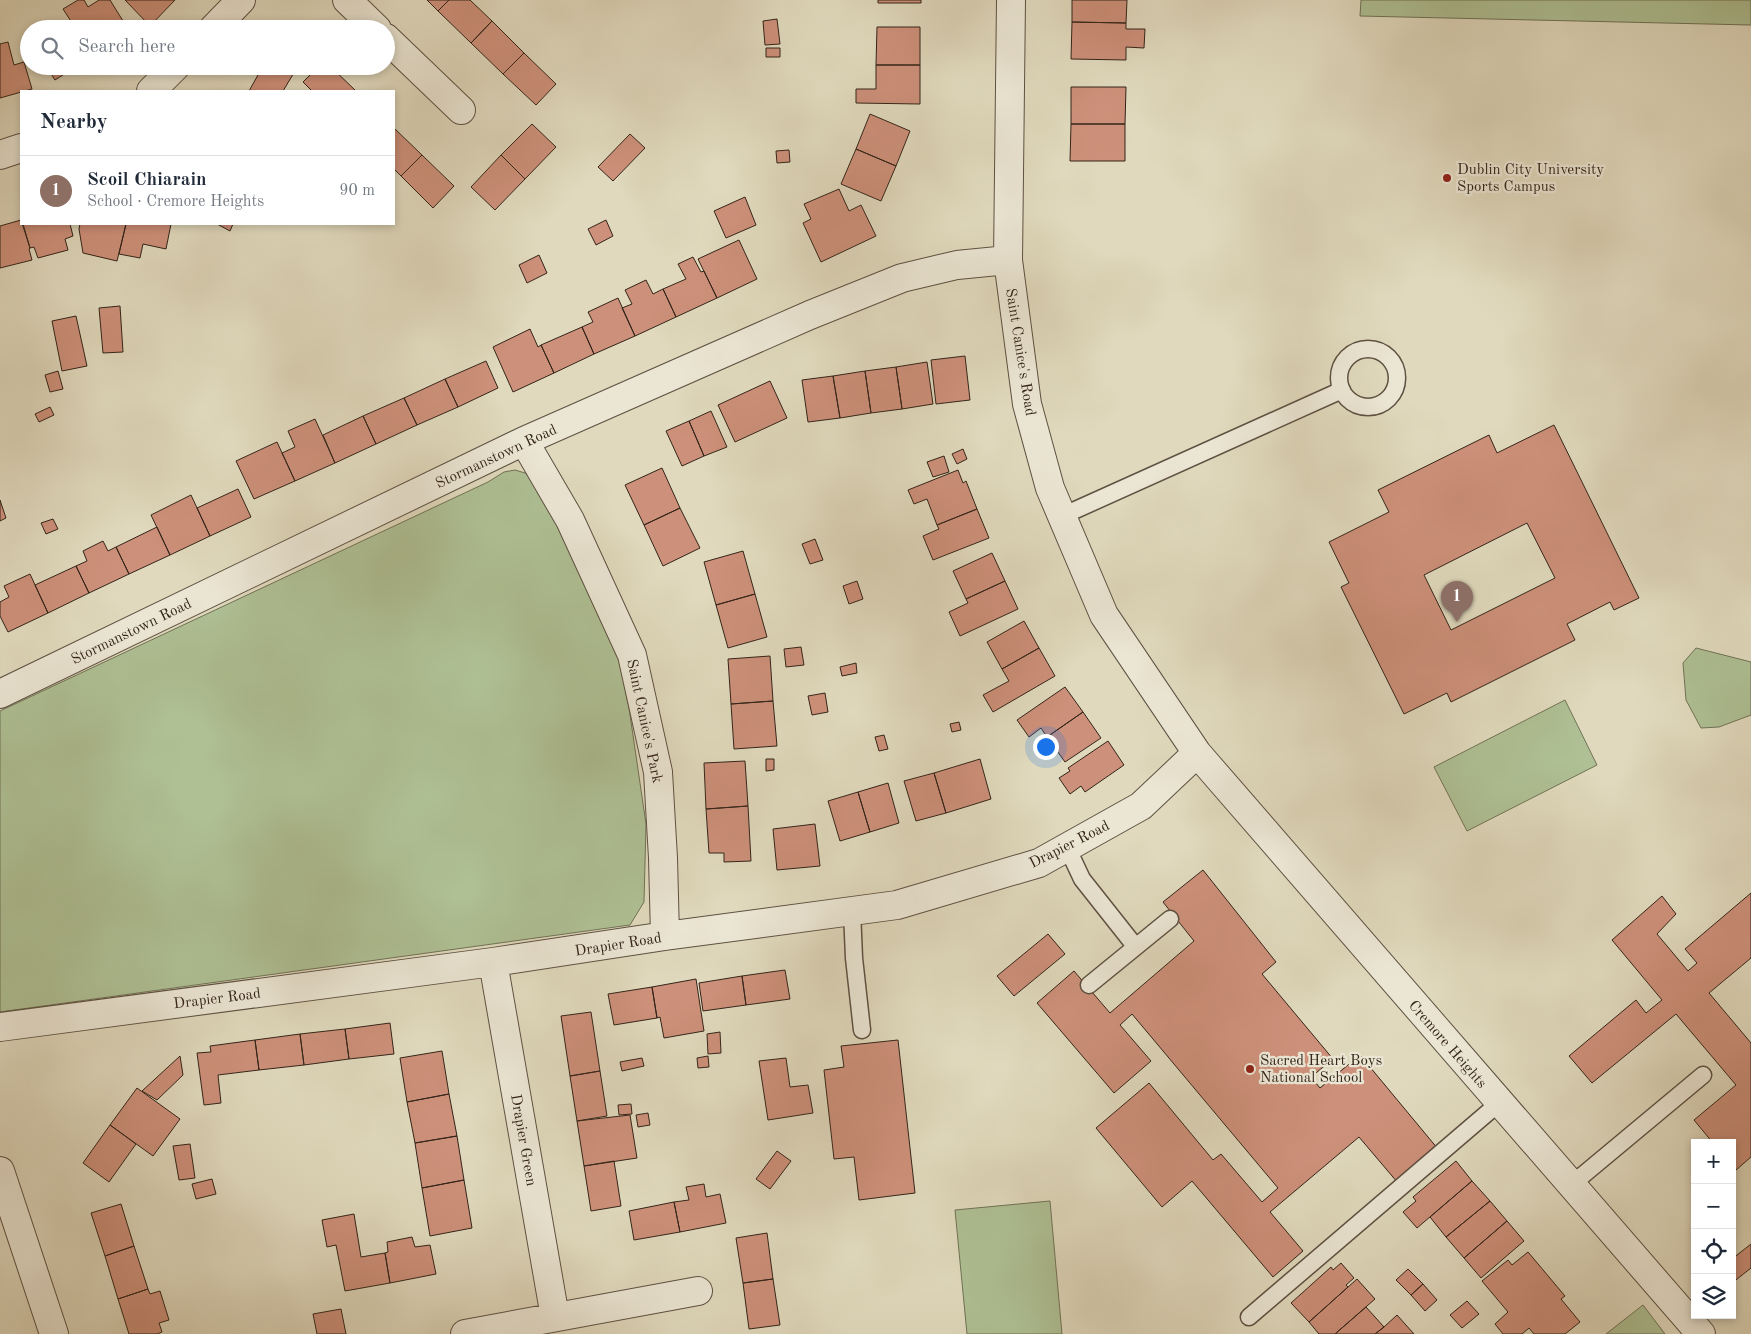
<!DOCTYPE html>
<meta charset="utf-8">
<style>
body{margin:0;font-family:"Old Standard TT",serif;background:#f6f6f7;color:#1f2937}
.controls{position:absolute;right:15px;bottom:15px;display:grid;overflow:hidden;border-radius:0px;box-shadow:0 2px 8px #0003}
.controls button{width:45px;height:45px;display:grid;place-items:center;padding:0;border:0;border-bottom:1px solid #e0e1e3;background:#fff;color:#1f2937;font:25px sans-serif}
.you{position:absolute;left:1045px;top:746px;width:18px;height:18px;margin:-12px;border:4px solid #fff;border-radius:50%;background:#1a73e8;box-shadow:0 0 0 8px #1a73e833}
.badge{display:grid;place-items:center;width:32px;height:32px;border-radius:50%;background:#8f2418;color:#fff;font-size:16px;font-weight:700}
.pin{position:absolute;translate:-50% -41px;filter:drop-shadow(0 1px 2px #0008)}
.pin::after{content:'';position:absolute;top:26px;width:18px;height:15px;background:inherit;clip-path:polygon(0 0,100% 0,50% 100%)}
.list{margin:0;padding:0;list-style:none}
h2{display:flex;justify-content:space-between;align-items:center;height:65px;margin:0;padding:0 20px;font-size:21px}
h2 small{font-size:16px;font-weight:400;color:#747a83}
.list li{display:grid;grid-template-columns:32px 1fr auto;gap:15px;align-items:center;box-sizing:border-box;height:70px;padding:0 20px;border-top:1px solid #e0e1e3}
.list b{display:block;font-size:19px;white-space:nowrap}
.list p{margin:0;font-size:16px;white-space:nowrap;color:#747a83}
.list em{font-size:16px;font-style:normal;color:#747a83}
.icon{flex:none;width:28px;height:28px;fill:none;stroke:currentColor;stroke-width:2;stroke-linecap:round;stroke-linejoin:round}
.map{position:relative;flex:none;width:1751px;height:1334px;overflow:hidden}
.search{position:absolute;background:#fff;box-shadow:0 2px 8px #0003;left:20px;top:20px;width:375px;height:55px;display:flex;align-items:center;gap:12px;box-sizing:border-box;padding:0 18px;border-radius:28px;color:#747a83;font-size:19px}
.panel{position:absolute;background:#fff;box-shadow:0 2px 8px #0003;left:20px;top:90px;width:375px;height:135px;border-radius:0px}
.map>svg:first-child{display:block}
.green{fill:#aec094;stroke:#707256}
.building{fill:#cd907a;stroke:#332419;fill-rule:evenodd}
.lines{fill:none;stroke-linecap:round;stroke-linejoin:round}
.lane-casing{stroke:#5e5142;stroke-width:19}
.street-casing{stroke:#5e5142;stroke-width:30}
.lane{stroke:#ebe6d4;stroke-width:16}
.street{stroke:#ebe6d4;stroke-width:28}
.poi-dot{fill:#8f2418;stroke:#ebe6d4;stroke-width:2}
.labels{text-anchor:middle;stroke-width:4.5;stroke-linejoin:round;paint-order:stroke}
.poi-label{font-size:15px;fill:#332419;stroke:#ebe6d4;text-anchor:start}
.street-label{font-size:15px;fill:#332419;stroke:#ebe6d4}
</style>
<div class="map">
<svg width="1751" height="1334" viewBox="0 0 1751 1334">
<rect width="100%" height="100%" fill="#e0d9bd"/>
<filter id="stains"><feTurbulence type="fractalNoise" baseFrequency=".004" numOctaves="4"/><feColorMatrix values="0 0 0 0 .2 0 0 0 0 .09 0 0 0 0 .02 0 0 0 .5 -.17"/></filter>
<radialGradient id="worn" r=".72"><stop offset=".6" stop-color="#630" stop-opacity="0"/><stop offset="1" stop-color="#630" stop-opacity=".3"/></radialGradient>
<path class="green" d="M1361 0H1751V25L1360 16Z
M515 470 525 473 536 483 566 529 617 649 629 708 646 824 644 902 630 925 0 1012V711L488 482 504 472Z
M1696 648 1751 662V715L1719 727 1701 728 1686 700 1683 663Z
M1565 700 1597 765 1467 831 1434 767Z
M1050 1201 1062 1334H967L955 1210Z
M1643 1305 1665 1334H1606Z"/>
<path class="building" d="M78 0H84L88 7 99 0H110L128 29H76L63 9Z
M125 0H175L150 26Z
M427 0H449L438 11Z
M449 0H470L492 21 471 43 438 11Z
M878 0H921V3H878Z
M1072 0H1127L1126 23 1072 22Z
M777 19 780 44 765 45 763 21Z
M492 21 524 53 503 74 471 43Z
M1072 22 1126 23V29H1145L1144 48 1126 47V60L1071 59Z
M877 27H920V65H876Z
M8 42 14 65 24 62 32 89 0 98V44Z
M766 48H780V57H766Z
M524 53 556 84 536 105 503 74Z
M876 65H920V104L856 103V89H876Z
M46 66H77L55 80Z
M263 66H288L295 71 283 91H249Z
M319 66H330L356 91H312L303 82Z
M1071 87H1126L1125 124H1071Z
M870 114 910 131 896 166 856 149Z
M532 124 556 147 525 179 501 155Z
M1071 124H1125V161H1070Z
M394 128 422 155 401 176 394 169Z
M630 134 645 148 613 181 598 167Z
M856 149 896 166 881 201 841 184Z
M789 150 790 162 777 163 776 151Z
M422 155 454 186 433 208 401 176Z
M501 155 525 179 495 210 471 187Z
M839 189 849 211 861 205 876 236 821 262 803 223 811 219 804 204Z
M745 197 756 225 726 238 714 211Z
M21 220 30 248 29 249 32 260 0 268V226Z
M606 220 613 236 596 245 588 229Z
M23 224H70L73 236 65 239 68 250 38 258 34 247 30 248Z
M80 224H126L117 261 83 253 79 229Z
M126 224H171L166 249 143 244 140 258 119 254Z
M217 224H233L230 231Z
M739 240 757 279 717 298 698 259Z
M539 255 547 273 527 283 519 265Z
M693 257 701 272 704 271 717 298 676 317 663 289 686 279 678 264Z
M646 280 653 294 663 289 676 317 635 336 622 308 632 304 625 290Z
M618 298 635 336 594 354 582 327 593 322 588 312Z
M120 306 123 352 103 353 99 308Z
M76 316 87 366 62 371 52 321Z
M582 327 594 354 554 373 541 345Z
M530 329 538 347 541 345 554 373 513 392 493 347Z
M965 356 970 400 936 404 931 360Z
M486 361 498 388 458 407 445 379Z
M927 362 933 404 902 409 896 367Z
M896 367 902 409 871 413 865 371Z
M58 371 63 389 50 392 45 375Z
M865 371 871 413 840 418 833 376Z
M833 376 840 418 808 422 802 380Z
M445 379 458 407 417 425 404 398Z
M770 381 787 418 735 442 718 405Z
M404 398 417 425 376 444 363 416Z
M50 407 54 415 39 422 35 414Z
M711 411 727 447 704 456 689 421Z
M363 416 376 444 335 463 323 435Z
M315 419 335 463 295 481 282 453 295 447 288 431Z
M689 421 704 456 682 466 666 431Z
M1554 425 1639 598 1614 610 1610 602 1567 624 1575 640 1451 702 1447 693 1404 714 1341 587 1349 583 1329 542 1389 512 1378 490 1489 435 1497 453ZM1527 523 1555 578 1451 630 1424 575Z
M277 442 295 481 254 499 236 461Z
M963 449 967 459 957 464 952 454Z
M944 456 949 472 933 477 927 462Z
M662 468 680 508 644 525 625 485Z
M958 470 963 483 966 481 977 509 937 525 927 499 914 504 908 490Z
M238 489 251 517 210 536 197 508Z
M191 495 210 536 170 555 151 515Z
M0 500 6 518 0 521Z
M680 508 700 548 663 566 644 525Z
M977 509 989 538 933 560 923 536 939 529 937 525Z
M53 519 58 529 46 534 41 523Z
M157 527 170 555 129 574 116 547Z
M815 539 823 560 810 564 802 544Z
M103 541 108 551 116 547 129 574 89 593 76 566 87 561 83 551Z
M743 551 755 594 716 605 704 562Z
M992 553 1005 581 966 599 953 571Z
M76 566 89 593 48 613 35 585Z
M30 574 48 613 8 632 0 616V602L9 597 4 586Z
M857 581 863 599 849 604 843 586Z
M1005 581 1018 609 960 636 949 612 968 603 966 599Z
M755 594 767 637 728 648 716 605Z
M1024 621 1039 648 1002 669 987 642Z
M801 647 804 665 786 667 784 649Z
M1039 648 1055 676 993 712 983 695 1009 681 1002 669Z
M770 656 773 701 731 704 728 659Z
M856 663 857 673 842 676 840 667Z
M1065 687 1083 712 1047 737 1041 728 1029 737 1017 720Z
M825 693 828 712 812 715 808 696Z
M773 701 777 746 734 749 731 704Z
M1083 712 1101 738 1065 762 1047 737Z
M959 722 961 730 952 732 950 724Z
M884 735 888 749 879 751 875 737Z
M1108 741 1124 765 1085 792 1081 786 1070 794 1059 778 1070 771 1068 768Z
M766 759H774V770L766 771Z
M980 759 991 799 946 813 934 773Z
M745 761 748 806 706 809 704 763Z
M934 773 946 813 916 821 904 781Z
M888 783 899 823 870 832 858 792Z
M858 792 870 832 840 841 828 801Z
M748 806 751 861 724 862V853H709L706 809Z
M815 824 820 866 777 870 773 829Z
M1203 870 1276 962 1262 974 1333 1059 1311 1077 1320 1088 1360 1055 1438 1149 1398 1183 1359 1137 1270 1212 1303 1251 1273 1277 1192 1181 1162 1207 1096 1128 1149 1083 1213 1160 1221 1154 1262 1202 1278 1188 1132 1014 1120 1025 1151 1061 1114 1093 1037 1003 1074 971 1110 1013 1194 941 1163 902Z
M1751 893V958L1709 993 1751 1043V1157L1736 1170 1732 1166V1143H1713L1694 1120 1736 1085 1676 1014 1592 1083 1569 1056 1636 1000 1646 1013 1662 1000 1612 940 1662 896 1676 914 1657 934 1688 971 1697 963 1685 949Z
M1048 934 1065 954 1014 996 997 976Z
M785 970 790 999 746 1005 742 976Z
M742 976 746 1005 703 1011 699 983Z
M696 979 704 1031 664 1038 660 1017 657 1018 652 987Z
M652 987 657 1018 614 1025 608 994Z
M591 1012 600 1071 570 1076 561 1016Z
M390 1023 394 1054 349 1059 345 1029Z
M345 1029 349 1059 304 1065 300 1034Z
M720 1032 721 1053 708 1054 707 1034Z
M300 1034 304 1065 259 1070 255 1040Z
M255 1040 259 1070 218 1075 221 1103 204 1105 197 1053 211 1052 210 1046Z
M898 1040 915 1193 859 1200 854 1157 834 1159 824 1070 844 1067 841 1046Z
M442 1051 449 1094 407 1102 400 1058Z
M180 1056 183 1075 157 1100 142 1091Z
M708 1056 709 1067 698 1068 697 1058Z
M642 1058 644 1066 622 1071 620 1062Z
M786 1058 790 1087 808 1085 813 1113 768 1120 759 1061Z
M600 1071 607 1116 577 1121 570 1076Z
M137 1088 180 1119 153 1156 110 1125Z
M449 1094 457 1136 415 1143 407 1102Z
M631 1104 632 1114 619 1115 618 1105Z
M648 1113 650 1125 638 1127 636 1115Z
M630 1115 637 1158 584 1166 577 1121Z
M110 1125 136 1144 109 1182 83 1163Z
M457 1136 464 1180 422 1188 415 1143Z
M190 1144 195 1178 179 1180 173 1146Z
M777 1151 791 1161 770 1189 756 1179Z
M614 1161 621 1206 591 1211 584 1166Z
M1456 1161 1472 1181 1417 1228 1403 1212 1416 1201 1413 1197Z
M212 1179 216 1194 196 1199 192 1184Z
M464 1180 472 1228 430 1236 422 1188Z
M1472 1181 1490 1201 1446 1237 1430 1217Z
M704 1184 706 1197 720 1194 726 1223 680 1232 674 1202 689 1200 686 1187Z
M1490 1201 1507 1221 1464 1258 1446 1237Z
M674 1202 680 1232 634 1240 629 1211Z
M121 1204 134 1246 105 1256 91 1213Z
M354 1214 361 1257 385 1253 390 1283 345 1291 336 1245 327 1247 322 1220Z
M1507 1221 1524 1241 1481 1278 1464 1258Z
M767 1233 773 1279 743 1283 736 1238Z
M412 1237 415 1247 430 1245 436 1274 390 1283 385 1253 388 1252 387 1242Z
M1751 1244V1268L1732 1283V1259Z
M134 1246 148 1289 118 1299 105 1256Z
M1528 1252 1565 1296 1561 1299 1580 1322 1565 1334H1534L1529 1328 1522 1334H1503L1495 1324 1508 1312 1482 1281 1508 1260 1512 1265Z
M1341 1263 1354 1278 1346 1285 1348 1287 1309 1322 1291 1303 1331 1267 1333 1270Z
M1408 1269 1423 1284 1411 1295 1396 1280Z
M773 1279 780 1325 749 1329 743 1283Z
M1357 1279 1375 1299 1335 1334H1319L1309 1322Z
M1423 1284 1437 1300 1425 1311 1411 1295Z
M148 1289 150 1294 160 1291 169 1320 159 1323 162 1332 157 1334H129L118 1299Z
M1467 1301 1479 1314 1462 1328 1450 1315Z
M1366 1307 1384 1327 1375 1334H1335Z
M341 1309 346 1334H317L313 1314Z
M1397 1315 1414 1334H1375L1384 1327Z"/>
<g class="lines">
<g class="lane-casing">
<path id="lane" d="M1339 378a29 29 0 1 1 58 0a29 29 0 1 1-58 0Z
M1062 516 1342 390
M1067 847 1082 879 1135 946
M852 911 854 958 862 1030
M1089 985 1170 919
M1571 1185 1703 1075
M1249 1317 1499 1103"/>
</g>
<g class="street-casing">
<path id="street" d="M347 0 377 29
M1011 0 1008 260 1027 404 1050 488 1104 615 1197 753 1701 1334
M213 29 241 0
M386 38 461 110
M151 91 176 66
M0 155 21 148
M524 441 570 520 632 655 658 772 663 858 665 936
M0 694 524 441 810 315 902 278 957 265 1008 260
M493 962 555 1317
M0 1027 493 962 665 936 897 905 1039 863 1141 806 1197 753
M0 1171 54 1334
M465 1334 698 1291"/>
</g>
<use href="#lane" class="lane"/>
<use href="#street" class="street"/>
</g>
<g class="poi-dot">
<circle cx="1447" cy="178" r="5"/>
<circle cx="1250" cy="1069" r="5"/>
</g>
<g class="labels">
<g class="poi-label">
<text x="1457" y="174">Dublin City University<tspan x="1457" dy="17">Sports Campus</tspan></text>
<text x="1260" y="1065">Sacred Heart Boys<tspan x="1260" dy="17">National School</tspan></text>
</g>
<g class="street-label">
<text transform="translate(1021 352) rotate(81)" y="5">Saint Canice's Road</text>
<text transform="translate(496 456) rotate(-25)" y="5">Stormanstown Road</text>
<text transform="translate(131 631) rotate(-26)" y="5">Stormanstown Road</text>
<text transform="translate(645 721) rotate(78)" y="5">Saint Canice's Park</text>
<text transform="translate(1069 844) rotate(-27)" y="5">Drapier Road</text>
<text transform="translate(618 944) rotate(-9)" y="5">Drapier Road</text>
<text transform="translate(217 998) rotate(-7)" y="5">Drapier Road</text>
<text transform="translate(1448 1044) rotate(49)" y="5">Cremore Heights</text>
<text transform="translate(524 1140) rotate(80)" y="5">Drapier Green</text>
</g>
</g>
<rect width="100%" height="100%" filter="url(#stains)"/>
<rect width="100%" height="100%" fill="url(#worn)"/>
</svg>
<div class="controls">
<button>+</button>
<button>−</button>
<button><svg class="icon" aria-label="locate" viewBox="0 0 24 24"><circle cx="12" cy="12" r="6"/><path d="M12 2v4M12 18v4M2 12h4M18 12h4"/></svg></button>
<button><svg class="icon" aria-label="layers" viewBox="0 0 24 24"><path d="M12 4l9 5-9 5-9-5zM3 14l9 5 9-5"/></svg></button>
</div>
<div class="you"></div>
<div class="pin badge" style="left:1457px;top:622px;background:#8d6e63">1</div>
<div class="search"><svg class="icon" aria-label="search" viewBox="0 0 24 24"><circle cx="10" cy="10" r="6"/><path d="M15 15l6 6"/></svg>Search here</div>
<section class="panel">
<h2>Nearby<small></small></h2>
<ul class="list">
<li><span class="badge" style="background:#8d6e63">1</span><div><b>Scoil Chiarain</b><p>School · Cremore Heights</p></div><em>90 m</em></li>
</ul>
</section>
</div>
